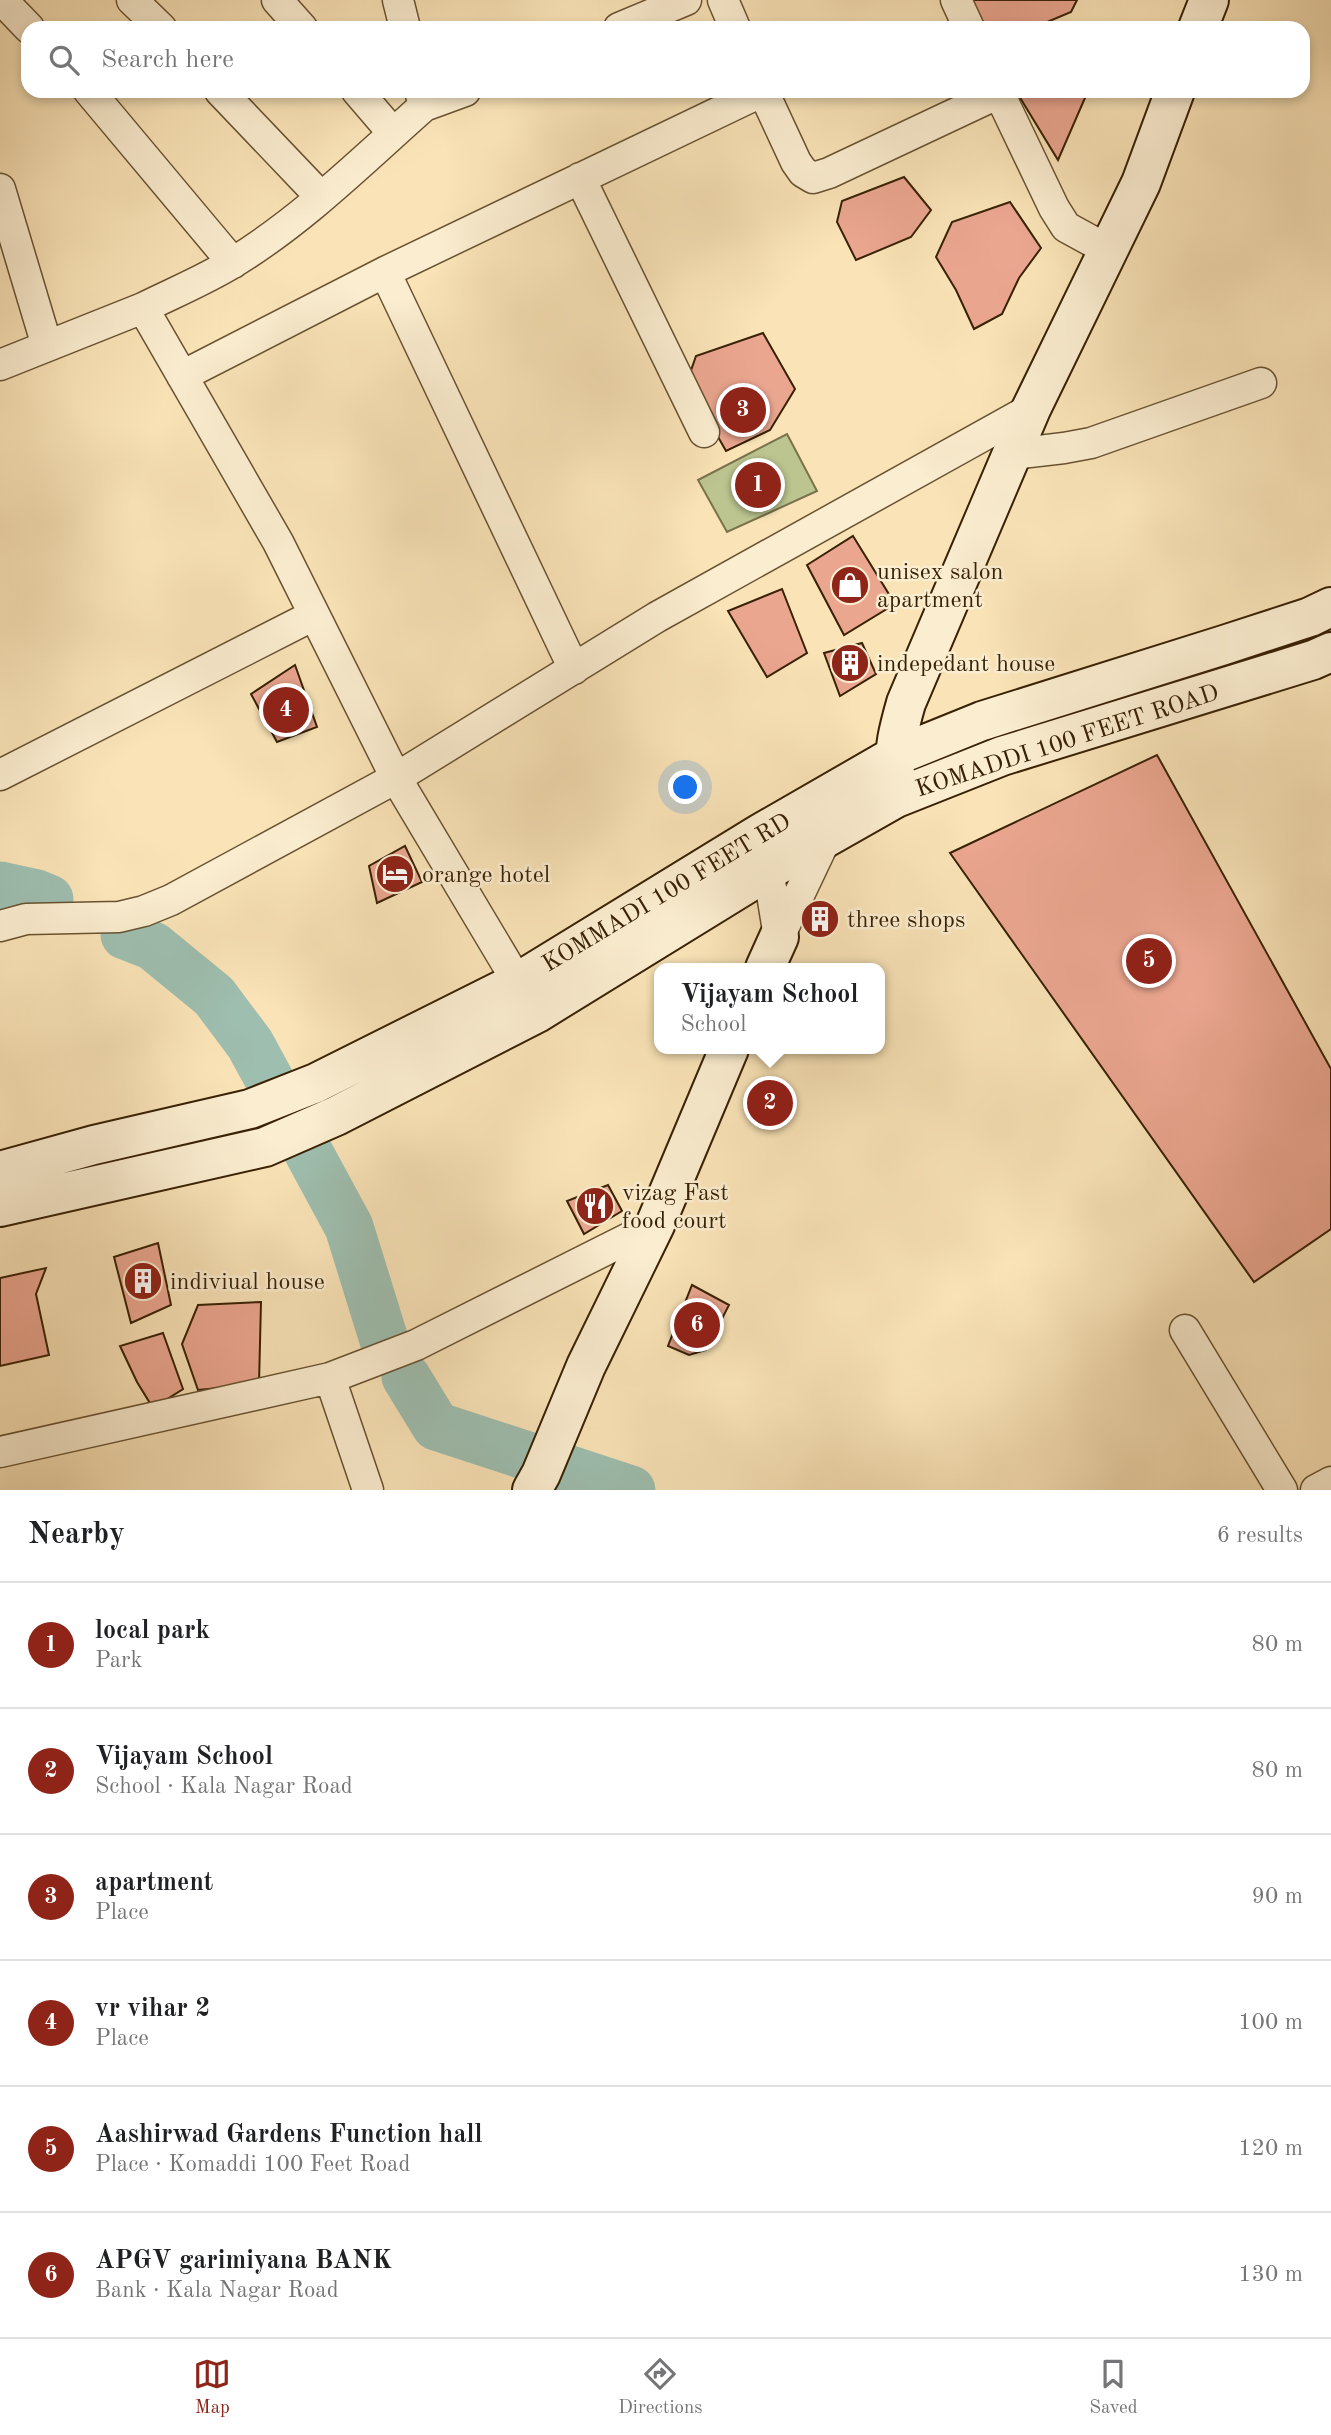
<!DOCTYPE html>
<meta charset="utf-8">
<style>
body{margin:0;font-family:"Old Standard TT",serif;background:#f2f2f2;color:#202124}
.you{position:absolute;left:686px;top:788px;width:24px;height:24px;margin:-18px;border:5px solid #fff;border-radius:50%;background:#1a73e8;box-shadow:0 0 0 10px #1a73e833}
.badge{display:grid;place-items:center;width:46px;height:46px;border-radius:50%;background:#8f2418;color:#fff;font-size:23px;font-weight:700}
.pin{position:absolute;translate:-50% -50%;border:4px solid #fff;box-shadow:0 2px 7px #0006}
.popup{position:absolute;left:654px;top:963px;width:231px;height:91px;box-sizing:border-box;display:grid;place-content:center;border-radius:14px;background:#fff;filter:drop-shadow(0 2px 5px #0005);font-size:23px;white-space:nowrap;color:#757577}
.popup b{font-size:26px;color:#202124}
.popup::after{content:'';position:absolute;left:50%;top:100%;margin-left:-14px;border:14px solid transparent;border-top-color:#fff}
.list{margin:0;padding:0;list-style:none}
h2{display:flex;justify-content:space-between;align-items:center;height:91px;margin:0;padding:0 28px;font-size:30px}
h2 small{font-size:23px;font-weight:400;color:#757577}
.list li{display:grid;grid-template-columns:46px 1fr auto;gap:21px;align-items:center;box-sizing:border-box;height:126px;padding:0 28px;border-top:2px solid #e0e0e0}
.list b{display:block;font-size:26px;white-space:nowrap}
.list p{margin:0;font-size:23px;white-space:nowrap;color:#757577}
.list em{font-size:23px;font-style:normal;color:#757577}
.icon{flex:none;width:38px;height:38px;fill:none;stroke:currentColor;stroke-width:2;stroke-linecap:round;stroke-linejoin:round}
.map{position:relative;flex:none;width:1331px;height:1490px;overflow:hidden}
.search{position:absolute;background:#fff;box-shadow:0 4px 10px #0003;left:21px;right:21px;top:21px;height:77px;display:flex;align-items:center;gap:18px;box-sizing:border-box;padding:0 24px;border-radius:21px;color:#757577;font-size:26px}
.sheet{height:847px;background:#fff}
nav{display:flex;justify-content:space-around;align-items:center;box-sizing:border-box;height:98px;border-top:2px solid #e0e0e0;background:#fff;font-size:19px;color:#757577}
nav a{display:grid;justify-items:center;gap:4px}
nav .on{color:#8f2418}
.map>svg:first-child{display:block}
.green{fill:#bcc48f;stroke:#7a724a;stroke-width:2}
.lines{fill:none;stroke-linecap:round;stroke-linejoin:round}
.river{stroke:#9ebeaf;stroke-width:49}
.building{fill:#eba690;stroke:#382104;stroke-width:2}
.street-casing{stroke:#685231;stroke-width:33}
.secondary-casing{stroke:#382104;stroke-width:42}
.street{stroke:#fbedd0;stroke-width:30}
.secondary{stroke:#fbedd0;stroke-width:38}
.labels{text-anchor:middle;stroke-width:5;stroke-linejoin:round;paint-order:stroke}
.poi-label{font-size:24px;fill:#382104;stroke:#fbedd0;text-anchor:start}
.street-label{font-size:24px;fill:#382104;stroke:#fbedd0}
</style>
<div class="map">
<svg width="1331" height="1490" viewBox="0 0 1331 1490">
<rect width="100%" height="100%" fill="#f9e3b7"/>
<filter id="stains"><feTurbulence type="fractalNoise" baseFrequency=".00286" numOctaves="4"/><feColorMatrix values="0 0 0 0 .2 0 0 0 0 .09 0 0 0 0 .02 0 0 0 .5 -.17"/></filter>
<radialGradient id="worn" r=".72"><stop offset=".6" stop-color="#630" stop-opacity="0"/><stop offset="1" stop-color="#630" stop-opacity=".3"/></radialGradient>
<path class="green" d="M787 434 817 491 727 532 698 480Z"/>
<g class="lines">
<path class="river" d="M0 886 37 894 49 899
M125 935 153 946 214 996 250 1044 349 1227 384 1340
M406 1377 436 1426 631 1490"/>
</g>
<path class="building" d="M962 0H1077L1071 12 1033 28H975Z
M1016 91H1088L1058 160Z
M904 177 931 210 911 237 856 260 837 222 842 201Z
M1010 202 1041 248 1019 278 1002 314 974 329 956 290 936 257 952 222Z
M763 333 795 389 770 430 726 451 687 382 696 356Z
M853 536 895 604 844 635 807 565Z
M782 589 807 653 767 677 728 611Z
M862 643 876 674 840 696 824 653Z
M295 665 317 727 277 742 251 694Z
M1157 755 1331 1069V1229L1254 1282 950 853Z
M405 846 422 882 377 903 369 866Z
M817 910 830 911 826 927 810 924 814 915 822 914Z
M608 1185 622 1211 584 1234 567 1201Z
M158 1243 171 1305 131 1323 114 1257Z
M46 1268 36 1294 49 1355 0 1366V1278Z
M692 1285 729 1305 706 1350 689 1355 668 1346Z
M261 1302 259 1384 198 1390 182 1344 198 1305Z
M163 1333 183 1389 153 1408 137 1382 120 1346Z"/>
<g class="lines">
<g class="street-casing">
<path id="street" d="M2 0 29 28
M132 0 161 28
M277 0 302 28
M398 0 405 28
M723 0 735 28
M956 0 969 28
M619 28 686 0
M89 91 233 263
M220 91 321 197
M357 91 393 133
M420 91 424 106 465 91
M763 91 796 162 803 172 813 178 829 173 999 93
M998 91 1054 208 1066 227 1108 250
M424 106C363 160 304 219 234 262 205 280 173 293 143 308L278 542 396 778 657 617 1031 409
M580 178 704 432
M0 189 47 346
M385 272 574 669
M0 365 143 308
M182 376 385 272 763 91
M1012 454 1064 448 1091 443 1261 383
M0 775 314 615
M765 851 779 937
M0 926 26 919 119 917 144 911 171 900 396 778 529 1001
M779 937 826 838
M1185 1330 1282 1490
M330 1378 368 1490
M0 1452 330 1378 416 1345 655 1225
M1316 1490 1331 1482"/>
</g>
<g class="secondary-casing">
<path id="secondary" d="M1198 28 1209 0
M895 776C893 750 899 728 906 703L1031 409 1141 183 1175 91
M765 968 779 937
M0 1171 94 1145 250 1109 316 1083 518 982 761 833 893 757 982 721 1224 645 1310 617 1331 607
M0 1207 265 1147 336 1116 537 1013 769 870 896 798 1002 756 1313 660 1331 652
M532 1490 541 1474 586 1366 655 1225 729 1049"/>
</g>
<use href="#street" class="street"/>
<use href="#secondary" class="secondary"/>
</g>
<defs>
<g id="shop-disc" transform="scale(2.0125)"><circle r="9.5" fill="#8f2418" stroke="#fbedd0"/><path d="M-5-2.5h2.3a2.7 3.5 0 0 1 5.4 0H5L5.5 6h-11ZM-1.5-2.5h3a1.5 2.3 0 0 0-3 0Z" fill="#fff"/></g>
<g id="building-disc" transform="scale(2.0125)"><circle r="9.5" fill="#8f2418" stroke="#fbedd0"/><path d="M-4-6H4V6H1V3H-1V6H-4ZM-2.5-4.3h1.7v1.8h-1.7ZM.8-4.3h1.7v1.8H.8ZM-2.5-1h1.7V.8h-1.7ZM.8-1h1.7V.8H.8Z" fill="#fff"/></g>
<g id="hotel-disc" transform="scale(2.0125)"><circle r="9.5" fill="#8f2418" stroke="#fbedd0"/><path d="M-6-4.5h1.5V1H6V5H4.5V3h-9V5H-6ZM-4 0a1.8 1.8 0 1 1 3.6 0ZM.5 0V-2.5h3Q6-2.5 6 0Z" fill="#fff"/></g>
<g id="restaurant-disc" transform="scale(2.0125)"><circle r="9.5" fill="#8f2418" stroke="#fbedd0"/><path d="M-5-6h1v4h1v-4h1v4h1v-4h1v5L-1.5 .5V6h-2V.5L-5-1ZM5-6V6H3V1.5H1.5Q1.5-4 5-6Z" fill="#fff"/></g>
</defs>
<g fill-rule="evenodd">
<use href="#shop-disc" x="850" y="585"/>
<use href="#building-disc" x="850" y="663"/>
<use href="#hotel-disc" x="395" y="874"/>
<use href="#building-disc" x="820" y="919"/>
<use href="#restaurant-disc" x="595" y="1206"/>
<use href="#building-disc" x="143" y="1281"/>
</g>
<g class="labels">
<g class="poi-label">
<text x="877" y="579">unisex salon<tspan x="877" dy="28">apartment</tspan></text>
<text x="877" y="671">indepedant house</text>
<text x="422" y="882">orange hotel</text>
<text x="847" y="927">three shops</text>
<text x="622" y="1200">vizag Fast<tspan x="622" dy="28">food court</tspan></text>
<text x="170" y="1289">indiviual house</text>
</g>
<g class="street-label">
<text transform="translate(1067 740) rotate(-18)" y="8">KOMADDI 100 FEET ROAD</text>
<text transform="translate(666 892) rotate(-31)" y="8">KOMMADI 100 FEET RD</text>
</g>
</g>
<rect width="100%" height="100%" filter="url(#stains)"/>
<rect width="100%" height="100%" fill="url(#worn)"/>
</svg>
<div class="you"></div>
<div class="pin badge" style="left:758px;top:485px">1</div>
<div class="pin badge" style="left:770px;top:1103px">2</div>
<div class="popup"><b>Vijayam School</b>School</div>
<div class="pin badge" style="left:743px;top:410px">3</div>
<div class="pin badge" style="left:286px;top:710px">4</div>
<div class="pin badge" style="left:1149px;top:961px">5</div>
<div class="pin badge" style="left:697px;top:1325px">6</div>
<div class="search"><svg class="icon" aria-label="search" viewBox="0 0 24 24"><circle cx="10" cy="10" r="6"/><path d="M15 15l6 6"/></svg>Search here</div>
</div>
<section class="sheet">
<h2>Nearby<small>6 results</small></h2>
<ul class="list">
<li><span class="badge">1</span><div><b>local park</b><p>Park</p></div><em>80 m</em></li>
<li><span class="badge">2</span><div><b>Vijayam School</b><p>School · Kala Nagar Road</p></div><em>80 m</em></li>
<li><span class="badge">3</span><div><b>apartment</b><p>Place</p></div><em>90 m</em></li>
<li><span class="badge">4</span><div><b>vr vihar 2</b><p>Place</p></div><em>100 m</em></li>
<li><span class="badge">5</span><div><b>Aashirwad Gardens Function hall</b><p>Place · Komaddi 100 Feet Road</p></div><em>120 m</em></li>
<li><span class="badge">6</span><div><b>APGV garimiyana BANK</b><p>Bank · Kala Nagar Road</p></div><em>130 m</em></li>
</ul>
</section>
<nav>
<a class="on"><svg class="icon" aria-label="map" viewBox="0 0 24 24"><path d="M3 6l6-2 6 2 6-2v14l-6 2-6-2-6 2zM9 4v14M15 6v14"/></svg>Map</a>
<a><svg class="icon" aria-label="directions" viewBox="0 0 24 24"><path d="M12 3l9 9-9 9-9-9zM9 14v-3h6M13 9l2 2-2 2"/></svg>Directions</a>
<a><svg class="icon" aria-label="saved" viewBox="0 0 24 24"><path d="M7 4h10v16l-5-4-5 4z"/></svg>Saved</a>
</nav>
